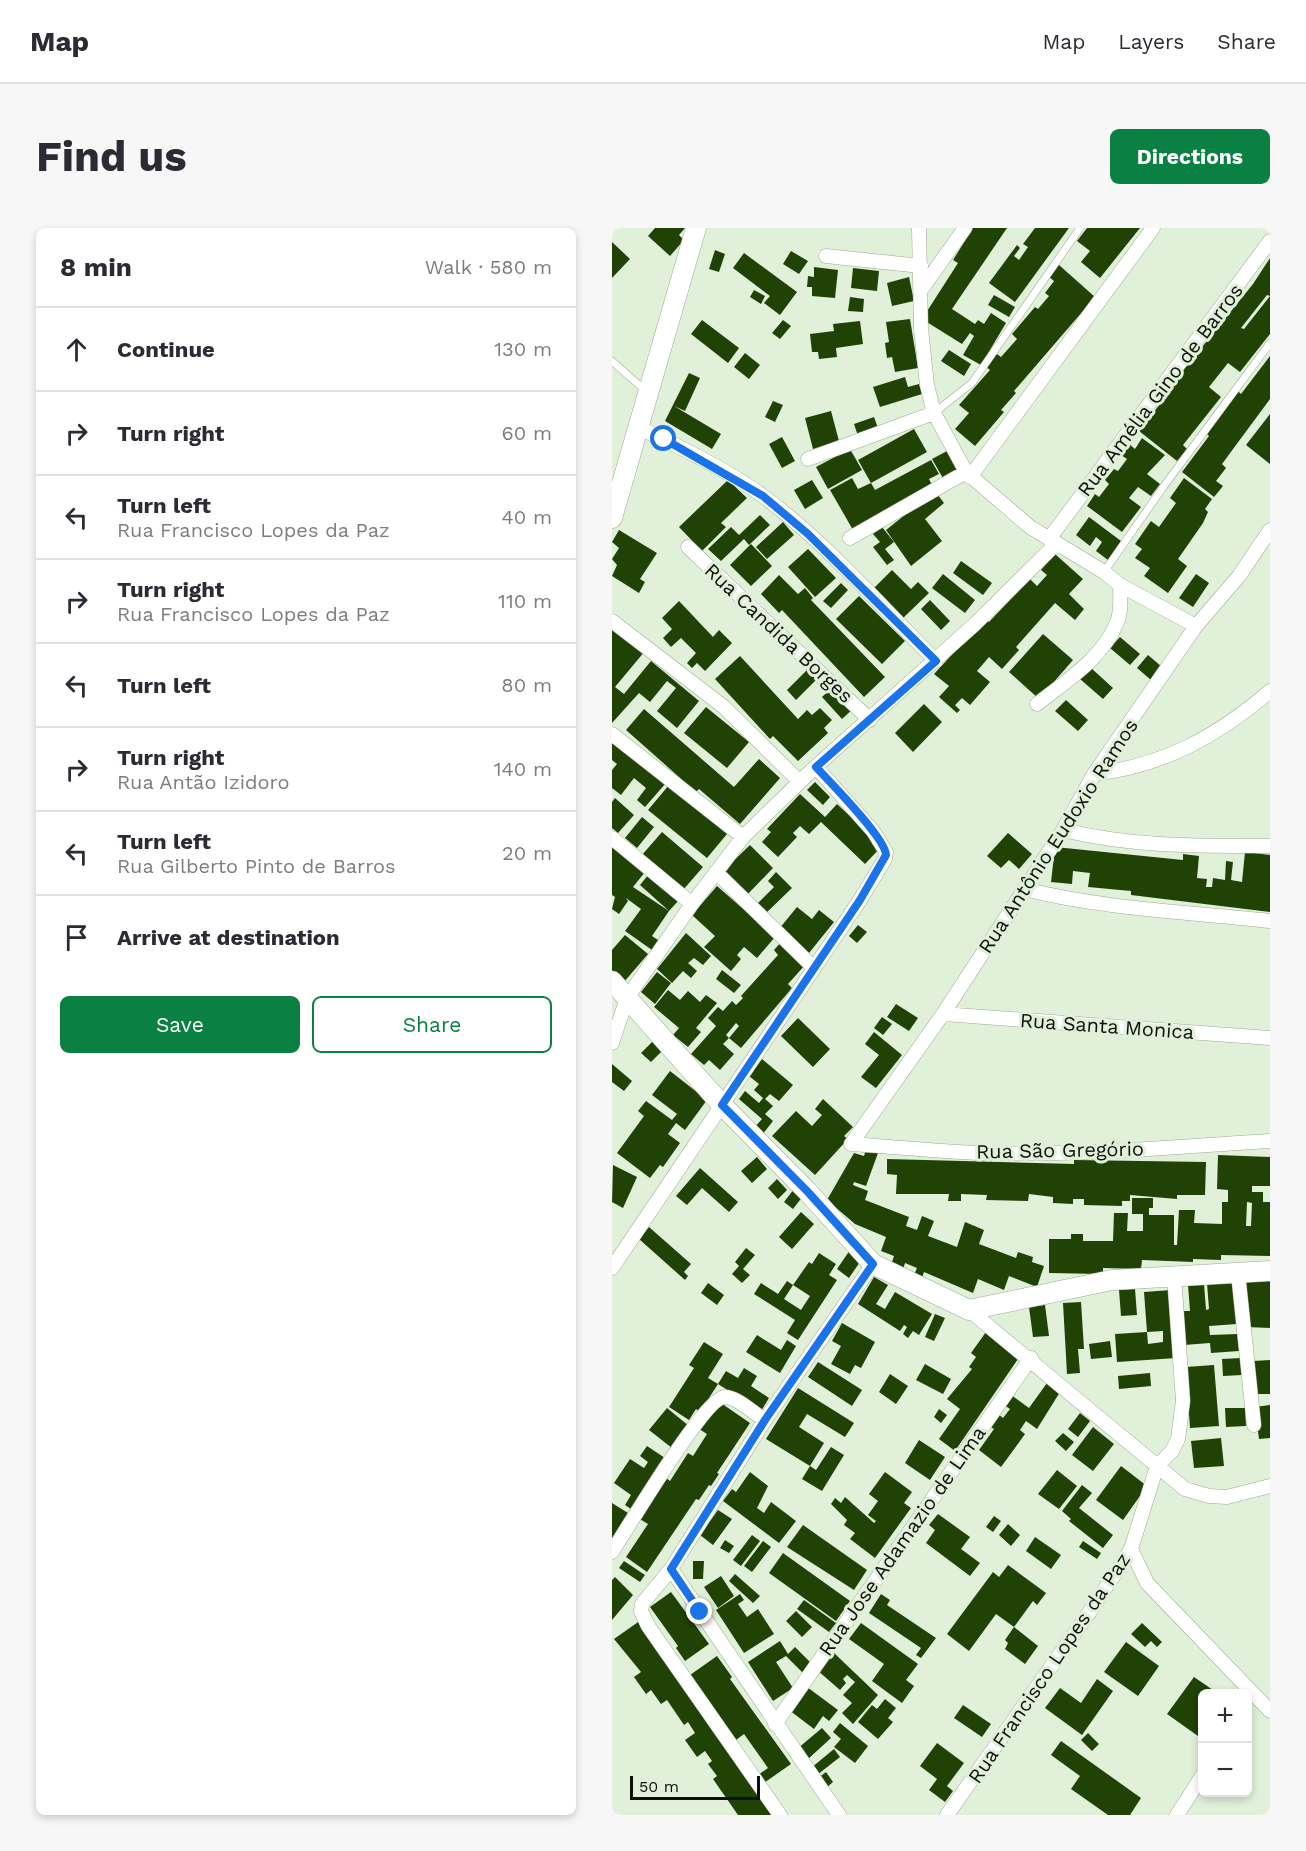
<!DOCTYPE html>
<meta charset="utf-8">
<style>
body{margin:0;font-family:"Work Sans",sans-serif;background:#f7f7f7;color:#2b2b33}
.controls{position:absolute;right:18px;bottom:18px;display:grid;overflow:hidden;border-radius:9px;box-shadow:0 3px 9px #0003}
.controls button{width:54px;height:54px;display:grid;place-items:center;padding:0;border:0;border-bottom:2px solid #e1e1e2;background:#fff;color:#2b2b33;font:30px sans-serif}
.scale{position:absolute;left:18px;bottom:15px;width:130px;box-sizing:border-box;padding-left:6px;border:3px solid #0c110a;border-top:0;font-size:16px;line-height:21px;white-space:nowrap;color:#0c110a;-webkit-text-stroke:4px #e0f0d9;paint-order:stroke}
.stop{position:absolute;width:18px;height:18px;margin:-14px;border:4px solid #1a73e8;border-radius:50%;background:#fff}
.stop.end{background:#1a73e8;border-color:#fff;box-shadow:0 2px 6px #0008}
.list{margin:0;padding:0;list-style:none}
h2{display:flex;justify-content:space-between;align-items:center;height:78px;margin:0;padding:0 24px;font-size:26px}
h2 small{font-size:20px;font-weight:400;color:#7c7c81}
.list li{display:grid;grid-template-columns:39px 1fr auto;gap:18px;align-items:center;box-sizing:border-box;height:84px;padding:0 24px;border-top:2px solid #e1e1e2}
.list b{display:block;font-size:22px;white-space:nowrap}
.list p{margin:0;font-size:20px;white-space:nowrap;color:#7c7c81}
.list em{font-size:20px;font-style:normal;color:#7c7c81}
.actions{display:flex;gap:12px;padding:18px 24px}
.actions a{flex:1;padding:14px 0;border:2px solid #0b8043;border-radius:9px;text-align:center;font-size:21px;color:#0b8043}
.actions .main{background:#0b8043;color:#fff}
.icon{flex:none;width:33px;height:33px;fill:none;stroke:currentColor;stroke-width:2;stroke-linecap:round;stroke-linejoin:round}
.map{position:relative;flex:none;width:658px;height:1587px;overflow:hidden;border-radius:9px}
header{display:flex;align-items:center;gap:36px;box-sizing:border-box;height:84px;padding:0 30px;background:#fff;border-bottom:2px solid #e1e1e2}
header strong{font-size:28px}
nav{display:flex;gap:33px;margin-inline-start:auto;font-size:21px}
.intro{display:flex;align-items:center;justify-content:space-between;box-sizing:border-box;height:144px;padding:0 36px}
h1{margin:0;font-size:42px}
.button{padding:15px 27px;border-radius:9px;background:#0b8043;color:#fff;font-size:21px;font-weight:700}
main{display:flex;gap:36px;padding:0 36px}
aside{flex:1;background:#fff;border-radius:9px;box-shadow:0 3px 9px #0003}
.map>svg:first-child{display:block}
.building{fill:#204205;fill-rule:evenodd}
.lines{fill:none;stroke-linecap:round;stroke-linejoin:round}
.lane-casing{stroke:#9caa95;stroke-width:8}
.street-casing{stroke:#9caa95;stroke-width:15}
.secondary-casing{stroke:#9caa95;stroke-width:21}
.lane{stroke:#fff;stroke-width:7}
.street{stroke:#fff;stroke-width:14}
.secondary{stroke:#fff;stroke-width:20}
.route{stroke:#1a73e8;stroke-width:8}
.labels{text-anchor:middle;stroke-width:6;stroke-linejoin:round;paint-order:stroke}
.street-label{font-size:20px;fill:#0c110a;stroke:#e0f0d9}
</style>
<header>
<strong>Map</strong>
<nav><a>Map</a><a>Layers</a><a>Share</a></nav>
</header>
<div class="intro"><h1>Find us</h1><a class="button">Directions</a></div>
<main>
<aside>
<h2>8 min<small>Walk · 580 m</small></h2>
<ul class="list">
<li><svg class="icon" aria-label="ahead" viewBox="0 0 24 24"><path d="M12 20V5M6 11l6-6 6 6"/></svg><div><b>Continue</b></div><em>130 m</em></li>
<li><svg class="icon" aria-label="right" viewBox="0 0 24 24"><path d="M7 20v-9h11M14 6l5 5-5 5"/></svg><div><b>Turn right</b></div><em>60 m</em></li>
<li><svg class="icon" aria-label="left" viewBox="0 0 24 24"><path d="M17 20v-9H6M10 6l-5 5 5 5"/></svg><div><b>Turn left</b><p>Rua Francisco Lopes da Paz</p></div><em>40 m</em></li>
<li><svg class="icon" aria-label="right" viewBox="0 0 24 24"><path d="M7 20v-9h11M14 6l5 5-5 5"/></svg><div><b>Turn right</b><p>Rua Francisco Lopes da Paz</p></div><em>110 m</em></li>
<li><svg class="icon" aria-label="left" viewBox="0 0 24 24"><path d="M17 20v-9H6M10 6l-5 5 5 5"/></svg><div><b>Turn left</b></div><em>80 m</em></li>
<li><svg class="icon" aria-label="right" viewBox="0 0 24 24"><path d="M7 20v-9h11M14 6l5 5-5 5"/></svg><div><b>Turn right</b><p>Rua Antão Izidoro</p></div><em>140 m</em></li>
<li><svg class="icon" aria-label="left" viewBox="0 0 24 24"><path d="M17 20v-9H6M10 6l-5 5 5 5"/></svg><div><b>Turn left</b><p>Rua Gilberto Pinto de Barros</p></div><em>20 m</em></li>
<li><svg class="icon" aria-label="arrive" viewBox="0 0 24 24"><path d="M6 21V4h12l-3 4 3 4H6"/></svg><div><b>Arrive at destination</b></div></li>
</ul>
<div class="actions"><a class="main">Save</a><a>Share</a></div>
</aside>
<div class="map">
<svg width="658" height="1587" viewBox="0 0 658 1587">
<rect width="100%" height="100%" fill="#e0f0d9"/>
<path class="building" d="M43 0H73L67 7 72 12 58 28 36 8Z
M361 0H395L340 81 363 96 366 92 372 96 379 85 394 95 369 137 351 127 362 108 358 105 350 116 310 91 346 35 341 32Z
M423 0H457L403 74 377 55 405 17 408 20 402 28 407 32 416 19 411 16Z
M475 0H528L488 50 469 34 478 23 465 13Z
M0 14 18 31 0 50Z
M103 22 113 26 107 44 97 41Z
M179 23 196 33 187 46 171 36Z
M132 25 185 64 168 87 152 75 158 68 121 40Z
M658 30V106L628 144 616 135 597 159 609 169 571 217 575 221 565 233 527 203 555 167 553 165 641 56ZM655 67 658 68 632 101 629 100Z
M447 37 483 69 402 163 404 165 389 182 392 184 363 218 343 201 357 185 347 177 378 142 374 139 385 126 389 129 405 111 400 106 423 79 426 81 437 68 433 65 442 53 437 49Z
M202 39 226 42 223 70 200 68V59H195L196 48 202 49Z
M241 40 267 43 265 63 239 60Z
M297 49 302 73 280 78 275 55Z
M142 62 153 68 149 76 138 69Z
M382 67 403 79 397 89 376 77Z
M238 69 252 71 251 84 236 83Z
M298 91 306 140 283 144 280 129 275 130 273 115 277 114 274 94Z
M90 92 127 120 116 135 79 106Z
M171 92 179 98 168 111 160 105Z
M248 93 251 116 224 120 225 129 207 131 206 124H200L198 106 222 103 221 96Z
M337 122 359 136 352 148 329 133Z
M133 125 148 137 137 151 122 139Z
M658 128V171L610 236 614 240 604 253 611 258 602 269 570 244 597 208 594 205 626 163 629 166Z
M77 145 88 150 73 183 62 178 109 206 100 221 53 193Z
M293 149 296 159 307 156 310 166 268 179 261 159Z
M161 173 171 177 163 194 153 189Z
M219 183 227 213 201 221 193 190Z
M658 186V236L634 217Z
M262 189 267 203 247 211 242 196Z
M302 201 315 224 259 255 246 232Z
M170 209 183 233 170 240 157 216Z
M530 210 553 227 535 246 548 256 539 268 526 259 517 270 529 279 510 304 475 278 483 266 487 269 497 256 493 252 502 241 506 243 515 231 509 227 517 216 523 221Z
M238 221 250 242 216 261 204 239Z
M335 223 346 244 332 252 320 231Z
M319 232 327 246 317 251 321 259 241 302 218 262 240 250 246 261 259 255 263 262Z
M572 250 600 271 593 281 596 284 591 295 566 331 575 338 556 365 532 348 538 340 523 330 530 321 523 316 539 293 547 299 564 275 558 270Z
M116 252 135 270 109 295 114 299 90 323 67 299Z
M200 252 211 270 193 281 182 262Z
M323 263 332 275 313 291 330 313 299 338 274 302Z
M148 287 158 297 137 317 132 311 109 333 96 321 119 299 127 307Z
M477 289 509 313 496 332 484 323 490 314 484 309 478 318 464 307Z
M171 294 182 307 155 331 144 319Z
M270 299 282 314 273 321 282 332 275 337 261 319 268 314 261 306Z
M7 302 45 325 28 351 33 354 27 365 0 348 5 337 0 331 7 320 0 314Z
M139 316 160 338 139 358 118 337Z
M196 321 224 350 203 369 176 339Z
M443 326 471 351 457 366 472 381 463 392 443 375 404 419 407 422 390 441 377 429 365 443 378 454 358 477 350 470 343 477 348 482 345 485 327 469 337 458 322 446 373 391 377 394 418 351 425 358 435 347 429 342Z
M349 333 380 355 371 367 341 345Z
M280 342 299 361 306 354 317 365 290 391 261 361Z
M331 346 363 372 353 385 320 360Z
M584 346 597 355 581 379 567 370Z
M167 347 186 366 193 360 201 370 199 372 273 449 252 469 170 382 167 385 149 366Z
M229 355 236 362 219 380 211 373Z
M247 368 293 413 270 436 224 391Z
M318 372 338 393 329 402 309 381Z
M67 373 101 409 107 402 120 415 93 443 85 435 80 440 75 435 84 425 69 410 59 419 51 410 60 401 50 390Z
M0 397 33 423 3 459 12 466 39 433 87 473 65 500 45 483 64 460 55 453 38 474 27 465 0 495Z
M431 406 461 432 427 471 397 444Z
M508 409 528 426 518 437 498 420Z
M536 427 550 439 539 452 525 440Z
M128 428 186 491 195 482 200 487 208 480 220 492 212 500 216 505 186 533 161 508 158 511 103 451Z
M478 439 501 460 491 471 468 451Z
M196 441 205 451 184 472 175 462Z
M222 458 242 480 230 491 210 469Z
M454 472 476 492 466 503 443 483Z
M312 476 330 494 301 524 283 505Z
M94 479 137 514 115 540 72 505Z
M32 481 122 559 147 531 168 550 128 596 87 561 84 564 14 502Z
M0 510 54 555 33 579 25 572 34 560 22 550 9 567 0 560V542L5 536 0 532Z
M203 554 218 569 211 577 195 562Z
M57 557 115 606 95 630 36 582Z
M188 566 213 589 225 576 270 618 253 636 209 594 197 606 188 598 181 605 185 609 166 629 150 614 159 604 155 601Z
M3 570 22 587 6 605 0 600V574Z
M30 589 42 599 25 620 13 610Z
M50 604 91 639 71 662 30 627Z
M396 605 420 626 407 641 397 632 389 640 375 628Z
M0 617 33 644 21 659 57 683 40 708 46 712 40 722 13 703 29 681 14 670 16 673 7 686 0 681 3 669 0 667Z
M138 617 161 640 134 668 110 644Z
M443 619 571 632V626L587 628 585 650 595 651 594 659H600L601 650 613 652 614 633 621 634 619 652 630 654 633 624 658 627V684L519 667V663L476 659 478 645 461 643 460 656 439 654Z
M164 644 180 660 152 687 143 678 162 659 156 653Z
M37 646 67 672 57 683 28 657Z
M105 658 163 709 145 730 132 719 125 727 129 731 119 743 92 719 103 708 80 687Z
M185 679 200 691 207 682 222 694 197 725 167 701Z
M246 697 255 704 245 715 237 708Z
M74 705 99 728 91 737 82 730 76 735 85 743 79 750 71 743 60 755 45 741Z
M13 707 36 726 12 754 0 744V722Z
M170 713 194 736 176 756 180 760 129 820 117 810 127 798 124 795 114 807 117 810 111 816 122 826 108 842 97 832 92 837 79 826 104 798 96 790 106 779 111 783 120 773 124 777 131 770 129 768 166 727 162 722Z
M110 742 129 757 122 765 104 751Z
M45 744 59 755 43 776 29 764Z
M56 762 68 772 76 763 88 774 94 767 105 775 84 800 89 804 76 819 61 807 67 800 42 779Z
M284 776 306 790 297 803 275 789Z
M270 789 280 796 271 807 262 800Z
M186 790 218 821 201 839 169 808Z
M262 804 290 827 264 860 249 849 267 827 253 816Z
M43 811 53 820 39 834 29 825Z
M150 831 181 857 167 873 158 866 153 871 161 878 153 886 161 893 150 907 142 900 150 891 127 871 133 863 147 875 151 870 142 862 147 856 137 848Z
M0 836 20 853 12 863 0 854Z
M58 843 95 872 73 902 64 895 56 906 68 915 51 939 48 937 38 950 5 925 32 888 26 883 34 873 60 892 65 886 40 867Z
M211 871 241 899 232 908 236 911 203 947 160 908 184 883 200 898 210 887 203 881Z
M254 921 266 925 254 958 242 954 241 957 256 963 253 972 297 989 294 998 305 1002 310 988 322 993 316 1008 345 1019 353 994 372 1002 367 1016 404 1030 406 1024 421 1029 420 1034 432 1038 425 1059 397 1048 392 1062 366 1051 361 1065 312 1044 310 1050 302 1047 305 1040 293 1035 290 1045 278 1040 282 1028 269 1023 274 1009 243 996 215 972 242 925 252 928Z
M606 927 658 929V958H640V964H651V974H658V1028L609 1027V1032L581 1031V1034L530 1032 529 1041 491 1040V1046L437 1045V1011H459V1006H471V1013H501L502 985H516L515 1003H531V986H520V970H541V980H537V987H562V1017H565L567 982H583L582 995 610 996V974H616V962L605 961ZM635 974 640 975 639 998H634Z
M145 929 155 941 140 955 129 943Z
M275 931 462 936V932L594 934 593 967H565V971L518 967V973H510V978L472 977V971H461V976L441 975V969L417 966 416 973 374 972 375 967 349 966V973H336L337 966H284L285 947 275 946Z
M1 937 25 949 11 980 0 974Z
M88 940 126 974 117 984 90 960 75 977 64 968Z
M165 951 175 962 166 971 156 960Z
M182 961 191 968 181 981 172 974Z
M189 984 202 996 180 1021 167 1009Z
M37 999 79 1036 72 1044 76 1048 73 1052 27 1011Z
M134 1020 143 1027 131 1041 138 1047 130 1055 120 1046 127 1038 123 1034Z
M238 1022 250 1031 237 1050 225 1041Z
M207 1025 224 1036 217 1047 225 1052 186 1112 175 1105 183 1092 142 1066 149 1055 166 1066 175 1053 181 1057 172 1071 189 1082 198 1068 181 1057 197 1034 200 1036Z
M262 1049 276 1057 264 1076 273 1081 283 1064 320 1086 307 1107 301 1103 296 1110 291 1106 295 1099 292 1097 288 1103 246 1076Z
M629 1049H658V1100L635 1099Z
M622 1054 625 1096 597 1098 598 1107 626 1106 627 1123 599 1125 598 1115 572 1117 569 1083H578L576 1057 592 1056 594 1082 597 1081 595 1055Z
M96 1055 112 1067 105 1077 89 1065Z
M523 1061 525 1087 509 1088 507 1062Z
M559 1062 564 1130 505 1134 503 1106 535 1104 536 1116 551 1114V1103L535 1104 532 1064Z
M469 1074 472 1121H466L468 1145 455 1146 451 1075Z
M433 1077 437 1108 421 1109 417 1079Z
M323 1086 333 1090 322 1113 313 1109Z
M230 1095 263 1114 249 1140 243 1137 238 1146 219 1136 229 1118 220 1113Z
M374 1104 408 1128 343 1223 327 1211 348 1181 335 1171 360 1141 357 1139 364 1129 359 1125Z
M145 1107 169 1122 175 1112 184 1118 168 1145 134 1124Z
M498 1113 500 1129 479 1131 477 1116Z
M92 1114 111 1126 96 1150 106 1156 88 1184 84 1181 77 1192 57 1179 82 1140 77 1137Z
M629 1130 630 1147 611 1148 610 1131Z
M658 1132V1166H643L641 1133Z
M206 1134 250 1162 240 1178 196 1149Z
M313 1136 339 1151 331 1166 304 1152Z
M602 1137 607 1198 578 1200 574 1139Z
M132 1140 145 1148 139 1158 157 1170 149 1183 106 1156 114 1143 126 1150Z
M538 1145 539 1158 507 1161 506 1148Z
M278 1146 296 1158 284 1176 267 1164Z
M435 1155 448 1164 425 1201 414 1193 408 1202 413 1206 389 1239 367 1222 382 1201 377 1198 386 1186 391 1190 398 1181 392 1177 399 1167 417 1180Z
M186 1160 242 1195 233 1209 195 1186 187 1199 212 1215 198 1238 204 1242 219 1219 232 1227 210 1263 190 1251 198 1238 154 1211Z
M106 1173 138 1195 105 1245 107 1246 99 1258 97 1257 87 1272 84 1271 35 1344 14 1329 36 1296 26 1290 53 1249 58 1253 76 1225 81 1228 95 1206 87 1201Z
M658 1177V1210L647 1211 643 1179Z
M55 1180 77 1198 60 1220 37 1202Z
M613 1180H633L634 1198 614 1199Z
M327 1181 335 1187 329 1195 322 1189Z
M468 1185 478 1193 466 1209 456 1201Z
M481 1199 502 1216 481 1243 460 1227Z
M451 1205 462 1214 454 1223 443 1213Z
M609 1210 612 1238 582 1240 579 1213Z
M307 1212 333 1229 318 1252 293 1235Z
M35 1218 53 1230 19 1281 13 1277 19 1267 2 1255 18 1231 32 1240 36 1234 28 1228Z
M509 1238 535 1258 511 1292 484 1272Z
M445 1242 465 1258 447 1281 426 1266Z
M138 1244 156 1258 145 1280 152 1285 159 1274 184 1293 167 1315 111 1273 120 1261 124 1264Z
M273 1244 300 1264 292 1275 299 1280 263 1330 238 1311 243 1305 232 1297 235 1292 219 1276 223 1270 229 1275 233 1269 262 1295 264 1293 256 1287 266 1273 257 1266Z
M470 1257 480 1265 467 1280 501 1307 491 1320 457 1293 459 1291 450 1283Z
M0 1275 16 1285 0 1310Z
M106 1282 120 1291 101 1317 88 1307Z
M326 1286 358 1309 349 1321 368 1335 358 1348 314 1315 323 1302 317 1297Z
M382 1288 389 1293 381 1304 374 1299Z
M396 1296 408 1307 399 1318 387 1307Z
M191 1297 255 1342 242 1362 175 1319Z
M140 1307 148 1313 129 1338 121 1332Z
M423 1309 449 1327 439 1341 414 1323Z
M113 1312 122 1318 117 1325 108 1320Z
M151 1313 159 1319 140 1344 132 1338Z
M471 1313 489 1325 485 1331 467 1319Z
M171 1325 238 1373 224 1393 157 1345Z
M12 1333 33 1347 28 1354 7 1340Z
M81 1333H92L91 1351H81Z
M396 1337 434 1365 425 1377 421 1373 402 1399 384 1386 357 1423 335 1406 381 1344 387 1349Z
M123 1346 148 1368 141 1375 117 1353Z
M109 1348 122 1368 106 1380 92 1359Z
M3 1349 21 1367 0 1392V1352Z
M59 1364 97 1416 73 1433 64 1420 66 1418 38 1379Z
M128 1366 132 1372 126 1376 135 1389 146 1381 162 1406 132 1425 104 1382Z
M269 1366 278 1372 275 1377 324 1410 309 1430 304 1427 309 1420 257 1385Z
M192 1372 224 1395 217 1404 185 1381Z
M184 1383 200 1399 190 1409 174 1393Z
M29 1392 162 1587H126L101 1551 105 1548 96 1536 100 1533 93 1523 85 1529 73 1512 83 1505 76 1494 72 1497 55 1472 49 1476 39 1462 34 1466 22 1449 29 1444 2 1411Z
M249 1395 306 1436 294 1452 302 1458 290 1475 260 1453 272 1436 237 1411Z
M530 1395 550 1414 545 1419 539 1413 533 1419 519 1406Z
M402 1399 426 1418 413 1436 393 1421 396 1415 393 1412Z
M168 1413 176 1426 183 1419 203 1439 194 1448 174 1428 164 1434 181 1460 161 1473 136 1434Z
M514 1414 547 1438 526 1468 492 1444Z
M221 1424 266 1467 241 1496 230 1485 240 1475 231 1467 243 1454 235 1447 231 1451 234 1455 228 1462 205 1442Z
M105 1428 120 1449 118 1451 179 1536 149 1557 143 1549 156 1540 132 1506 124 1512 78 1447Z
M582 1449 601 1462 599 1466H590V1501L586 1508 555 1486Z
M485 1451 501 1463 470 1507 433 1480 448 1460 469 1475Z
M195 1459 226 1482 217 1493 211 1488 202 1501 177 1482Z
M273 1471 284 1480 276 1490 281 1494 266 1511 246 1494 260 1477 265 1481Z
M351 1477 379 1496 370 1509 342 1490Z
M228 1495 256 1518 243 1535 222 1519 229 1511 221 1504Z
M210 1500 219 1510 195 1532 185 1521Z
M476 1505 487 1516 480 1523 469 1512Z
M449 1513 529 1570 518 1587H496L459 1561 468 1548 439 1527Z
M325 1515 352 1535 335 1558 341 1563 333 1574 317 1562 325 1551 308 1538Z
M222 1521 228 1529 205 1547 199 1540Z
M214 1544 221 1554 214 1560 206 1550Z"/>
<g class="lines">
<g class="lane-casing">
<path id="lane" d="M0 133 35 164
M322 185 360 155 468 0
M492 344 552 258 658 115"/>
</g>
<g class="street-casing">
<path id="street" d="M307 0 309 101 315 157 322 185 354 244 418 299 492 344 508 357 584 398
M214 28 309 38
M309 62 353 0
M27 200C69 219 114 241 151 268 214 315 268 377 324 433
M196 231 322 185
M358 249 541 0
M238 310 354 244
M437 311 658 13
M76 319 258 492
M0 393 112 479 188 554
M425 476C453 454 492 429 505 394 510 383 508 369 508 357
M0 506 131 609
M482 546C551 538 606 508 658 463
M451 602C522 619 585 618 658 618
M0 610 80 676
M104 644 202 740
M412 661C492 681 576 684 658 693
M331 786 658 810
M0 815 15 770 80 676 131 609 199 543 362 397 444 316
M239 916 331 786 451 602 482 546 584 398 627 348 658 302
M239 916C281 919 324 923 366 925 464 928 561 919 658 913
M0 1040 248 672 273 631 274 624 261 603 204 539
M626 1045 642 1197
M357 1082 573 1261 597 1268 615 1269 658 1258
M519 1321 535 1355 658 1483
M0 1324C15 1301 93 1169 113 1169 126 1169 142 1186 153 1192
M59 1341 227 1587
M163 1496 419 1130
M168 1587 36 1398 29 1383 30 1376 59 1341 153 1192 261 1036
M335 1587 479 1382 519 1321 545 1238 560 1223 566 1211 571 1173 562 1047
M565 1587 590 1548"/>
</g>
<g class="secondary-casing">
<path id="secondary" d="M0 290 84 0
M0 753 110 877 195 963 261 1036 357 1082 500 1052 658 1043"/>
</g>
<use href="#lane" class="lane"/>
<use href="#street" class="street"/>
<use href="#secondary" class="secondary"/>
</g>
<g class="lines">
<path class="route" d="M52 211 151 268 196 306 324 433 204 539C218 554 274 611 274 627L248 672 110 877 195 963 261 1036 153 1192 59 1341 88 1384"/>
</g>
<g class="labels">
<g class="street-label">
<text transform="translate(548 162) rotate(-53)" y="7">Rua Amélia Gino de Barros</text>
<text transform="translate(167 405) rotate(43)" y="7">Rua Candida Borges</text>
<text transform="translate(446 608) rotate(-57)" y="7">Rua Antônio Eudoxio Ramos</text>
<text transform="translate(495 798) rotate(4)" y="7">Rua Santa Monica</text>
<text transform="translate(448 922) rotate(-1)" y="7">Rua São Gregório</text>
<text transform="translate(290 1313) rotate(-55)" y="7">Rua Jose Adamazio de Lima</text>
<text transform="translate(437 1440) rotate(-56)" y="7">Rua Francisco Lopes da Paz</text>
</g>
</g>
</svg>
<div class="controls">
<button>+</button>
<button>−</button>
</div>
<div class="scale">50 m</div>
<div class="stop" style="left:52px;top:211px"></div>
<div class="stop end" style="left:88px;top:1384px"></div>
</div>
</main>
